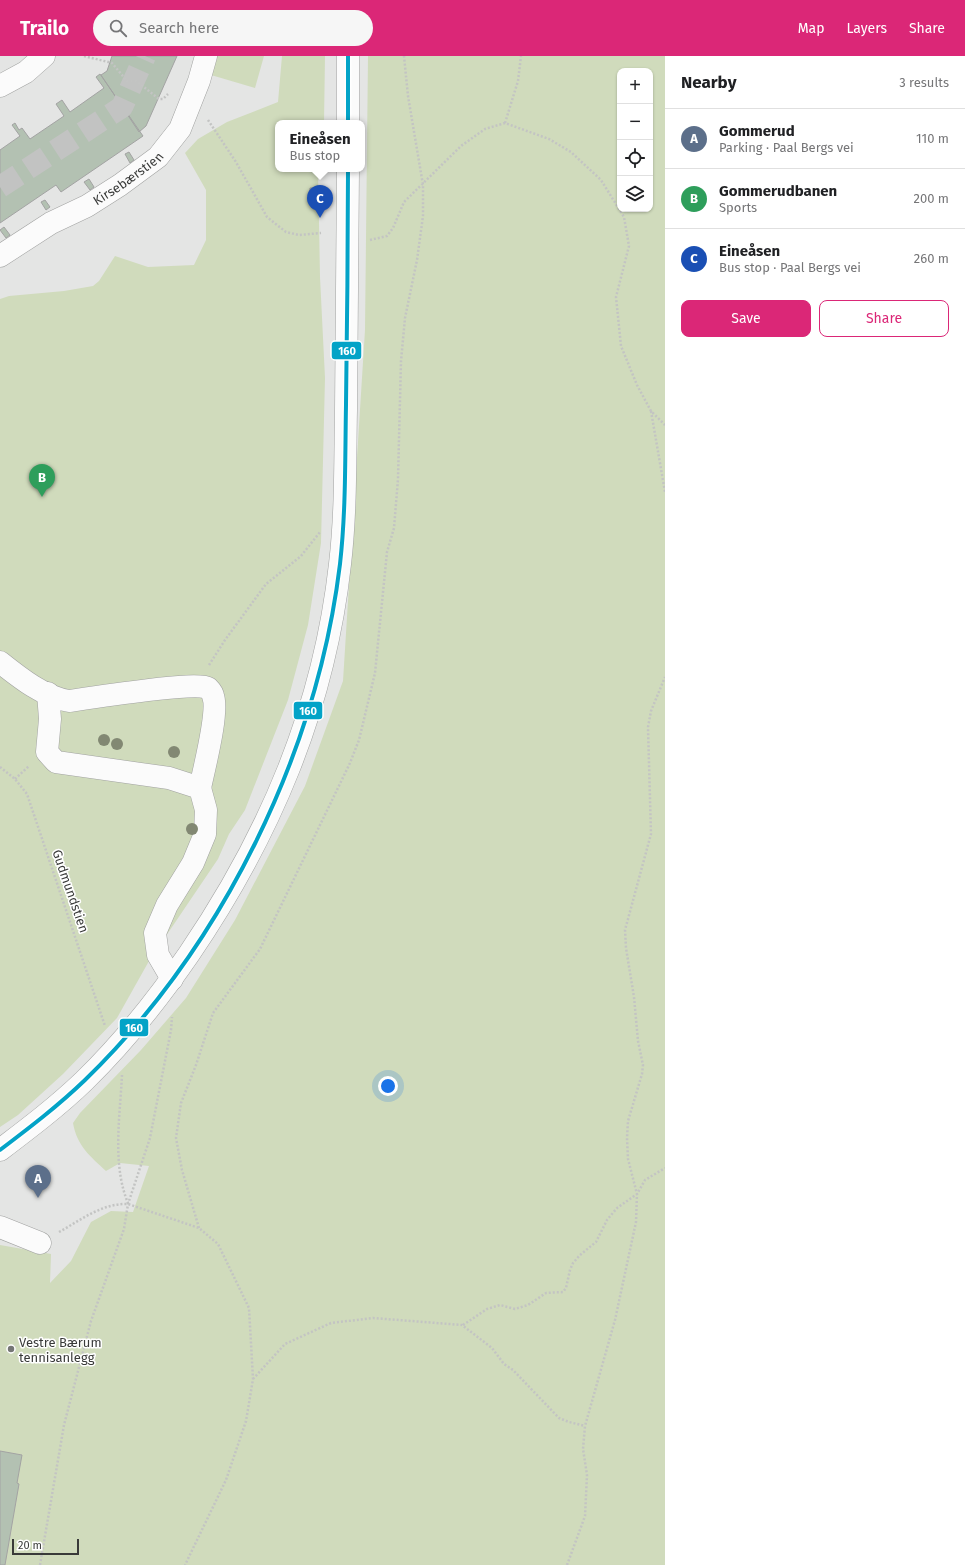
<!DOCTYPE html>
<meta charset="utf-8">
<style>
body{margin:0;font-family:"Fira Sans",sans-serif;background:#f6f6f6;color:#202124}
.controls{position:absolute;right:12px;top:12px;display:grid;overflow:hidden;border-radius:8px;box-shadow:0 1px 3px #0004}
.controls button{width:36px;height:36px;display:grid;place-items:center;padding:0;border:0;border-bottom:1px solid #e0e0e0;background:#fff;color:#202124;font:20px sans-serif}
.scale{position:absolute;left:12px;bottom:10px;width:67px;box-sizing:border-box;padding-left:4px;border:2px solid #393a39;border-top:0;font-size:11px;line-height:14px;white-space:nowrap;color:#393a39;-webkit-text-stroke:3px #fff;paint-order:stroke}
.you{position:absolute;left:388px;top:1030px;width:14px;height:14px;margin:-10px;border:3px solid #fff;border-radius:50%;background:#1a73e8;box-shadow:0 0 0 6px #1a73e833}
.badge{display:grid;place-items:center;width:26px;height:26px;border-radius:50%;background:#db2777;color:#fff;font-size:13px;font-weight:700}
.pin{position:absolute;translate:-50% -33px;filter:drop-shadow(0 1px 2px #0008)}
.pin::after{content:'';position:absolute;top:21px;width:14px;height:12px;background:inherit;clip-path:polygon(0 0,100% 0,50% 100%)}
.popup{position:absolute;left:275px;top:64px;width:90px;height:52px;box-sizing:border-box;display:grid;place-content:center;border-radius:8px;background:#fff;filter:drop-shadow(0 1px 3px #0005);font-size:13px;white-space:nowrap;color:#757577}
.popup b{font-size:15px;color:#202124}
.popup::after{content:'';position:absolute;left:50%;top:100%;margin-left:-8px;border:8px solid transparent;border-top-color:#fff}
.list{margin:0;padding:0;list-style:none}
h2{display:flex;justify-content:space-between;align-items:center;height:52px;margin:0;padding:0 16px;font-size:17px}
h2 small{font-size:13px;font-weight:400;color:#757577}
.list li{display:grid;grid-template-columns:26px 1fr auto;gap:12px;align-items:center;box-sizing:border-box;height:60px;padding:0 16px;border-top:1px solid #e0e0e0}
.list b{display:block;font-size:15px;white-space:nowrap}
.list p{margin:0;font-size:13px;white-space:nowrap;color:#757577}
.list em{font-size:13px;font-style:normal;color:#757577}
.actions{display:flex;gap:8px;padding:12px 16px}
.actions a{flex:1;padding:9px 0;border:1px solid #db2777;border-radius:8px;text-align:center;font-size:14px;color:#db2777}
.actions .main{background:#db2777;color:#fff}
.icon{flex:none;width:22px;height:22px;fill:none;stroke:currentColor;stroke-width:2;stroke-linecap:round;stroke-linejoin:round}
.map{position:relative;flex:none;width:665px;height:1509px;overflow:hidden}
header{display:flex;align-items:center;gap:24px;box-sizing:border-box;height:56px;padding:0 20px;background:#db2777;color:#fff}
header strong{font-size:19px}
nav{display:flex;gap:22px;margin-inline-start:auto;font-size:14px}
.search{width:280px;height:36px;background:#f6f6f6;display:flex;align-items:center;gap:10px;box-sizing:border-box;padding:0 14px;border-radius:22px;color:#757577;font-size:15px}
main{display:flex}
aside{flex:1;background:#fff}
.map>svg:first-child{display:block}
.green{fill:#d0dbbc;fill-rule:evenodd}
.building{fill:#b3c1b2;stroke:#a3a3a3}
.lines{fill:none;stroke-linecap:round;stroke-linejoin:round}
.minor-tunnel{stroke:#c2c3c2;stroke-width:22;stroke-dasharray:22 11;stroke-linecap:butt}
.minor-casing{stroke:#a1a2a1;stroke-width:23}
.path{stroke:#c3c4c3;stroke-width:2.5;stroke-dasharray:2 2;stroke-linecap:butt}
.minor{stroke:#fbfbfb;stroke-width:22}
.bus-1-casing{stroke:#fff;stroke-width:7}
.bus-1{stroke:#03a3c7;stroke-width:4}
.tree{fill:#828873}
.poi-dot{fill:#757675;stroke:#fff;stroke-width:1.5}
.labels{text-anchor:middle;stroke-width:3;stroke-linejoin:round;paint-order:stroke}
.street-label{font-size:13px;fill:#393a39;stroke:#fff}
.poi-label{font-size:13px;fill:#393a39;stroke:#fff;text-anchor:start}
.line-badge{stroke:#fff;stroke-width:1.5}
.badge-label{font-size:11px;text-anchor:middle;font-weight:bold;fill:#fff}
</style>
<header>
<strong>Trailo</strong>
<div class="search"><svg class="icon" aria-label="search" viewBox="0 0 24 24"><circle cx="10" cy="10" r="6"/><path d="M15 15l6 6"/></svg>Search here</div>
<nav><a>Map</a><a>Layers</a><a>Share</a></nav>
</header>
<main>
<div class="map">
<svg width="665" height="1509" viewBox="0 0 665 1509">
<rect width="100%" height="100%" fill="#e4e5e4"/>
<path class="green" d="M216 0H264L255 32 211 19Z
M282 0H325L324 67H278V113H318L320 221 325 322 321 487 308 569 288 644 245 754 229 778 218 803 149 905 117 962 63 1018 18 1059 0 1071V243L9 240 64 235 93 230 99 225 115 200 148 211 194 209 206 184V134L185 97 198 83 227 66 278 46Z
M368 0H665V1509H0V1189L51 1198 50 1227 71 1205 91 1166 111 1155 133 1156 149 1110 120 1107 106 1115C90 1100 77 1090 73 1067L80 1057 141 994 186 942 235 864 305 730 343 625 365 274ZM620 15H650V153H620Z"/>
<path class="building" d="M112 0H177L146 70 139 76 101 19 107 15Z
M100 18 143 80 61 136 56 129 0 167V94L20 80 12 69 15 67 19 74 22 72 30 83 64 60 56 48 62 44 70 56 104 32 96 21Z
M129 96 134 104 130 107 125 98Z
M89 123 94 131 90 134 84 126Z
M310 132H314V144H309Z
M45 144 50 151 46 154 41 146Z
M4 171 10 179 6 182 0 174Z
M0 1395 22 1399 17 1427 19 1428 5 1509H0Z"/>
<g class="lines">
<path class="minor-tunnel" d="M0 131 122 51 145 0"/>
<g class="minor-casing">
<g id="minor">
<path d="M0 30 26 16 44 0"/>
<path d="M348 67V0"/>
<path id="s1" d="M0 200 51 167 87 150 120 129 158 101 180 73 199 25 206 0"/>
<path d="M0 606C20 622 44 641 69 645 89 642 197 625 208 632 210 634 213 638 213 640 219 655 204 713 200 732"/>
<path d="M48 637 50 663 47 696 56 706 169 722 200 732 206 754 205 778 193 807 167 849 155 877 158 899 172 923"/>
<path d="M0 1094C29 1072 58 1050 84 1025 124 986 158 943 189 898 270 779 324 652 340 508 346 457 345 406 346 354 347 274 348 194 348 113"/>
<path d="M0 1171 40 1187"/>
</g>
</g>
<path class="path" d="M84 0 112 7 127 25H136L159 43H163L168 38
M208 64 236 106 267 161 286 176 299 179 321 177
M505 67 518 25 521 0
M370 184 387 180 393 172 404 146 461 90 485 73 505 67 549 83 571 96 601 124 624 161 629 190 616 241 621 290 637 329 651 355 665 369
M651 355 665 436
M209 609 225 584 266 528 301 500 320 476
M0 711 15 723 27 738 105 970
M15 723 29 710
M122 1019C120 1060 112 1109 128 1147
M199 1172 182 1114 176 1082 181 1047 196 1009 213 957 260 893 350 707 359 684 375 617 387 496 394 472 398 423 401 305 405 262 417 204 423 160V129L408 40 404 0
M59 1176C81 1164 102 1147 128 1148L199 1172 218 1188 249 1252 253 1323 246 1365 226 1424 185 1509
M463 1269 487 1253 500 1249 515 1253 528 1249 546 1237 563 1236 566 1232 570 1214 573 1207 580 1199 596 1186 607 1164 617 1152 637 1138 645 1124 665 1112
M253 1323 285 1288 331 1267 373 1262 462 1269 492 1292 504 1308 513 1314 559 1362 569 1366 585 1370
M40 1509 64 1369 91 1265 124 1173 128 1148 150 1082 171 974 172 961
M567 1509 585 1460 587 1419 583 1393 585 1370 615 1264 636 1166 637 1138 628 1103 627 1082 628 1065 642 1018 643 1009 638 985 634 941 626 892 625 874 651 778 648 671 651 655 665 621"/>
<use href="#minor" class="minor"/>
<g class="bus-1-casing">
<path id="bus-1" d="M348 0V67
M0 1094C29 1072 58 1050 85 1024 222 891 317 697 340 508 346 455 345 402 346 349 347 270 348 192 348 113"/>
</g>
<use href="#bus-1" class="bus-1"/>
</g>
<g class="tree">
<circle cx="104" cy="684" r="6"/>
<circle cx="117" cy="688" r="6"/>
<circle cx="174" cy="696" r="6"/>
<circle cx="192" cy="773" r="6"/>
</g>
<circle class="poi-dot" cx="11" cy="1293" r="4"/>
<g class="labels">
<g class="street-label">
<text dy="5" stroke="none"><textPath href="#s1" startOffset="150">Kirsebærstien</textPath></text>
<text transform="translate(71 835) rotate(71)" y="5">Gudmundstien</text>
</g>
<g class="poi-label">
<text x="19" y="1291">Vestre Bærum<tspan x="19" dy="15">tennisanlegg</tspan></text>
</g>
</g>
<g class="line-badge">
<rect x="331" y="285" width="31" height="19" rx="4" fill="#03a3c7"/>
<rect x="293" y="645" width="30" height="19" rx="4" fill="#03a3c7"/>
<rect x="119" y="962" width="30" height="19" rx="4" fill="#03a3c7"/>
</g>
<g class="badge-label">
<text x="347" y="299">160</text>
<text x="308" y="659">160</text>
<text x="134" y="976">160</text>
</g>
</svg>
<div class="controls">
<button>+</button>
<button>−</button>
<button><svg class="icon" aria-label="locate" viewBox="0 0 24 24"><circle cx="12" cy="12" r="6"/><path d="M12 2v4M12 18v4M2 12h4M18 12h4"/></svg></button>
<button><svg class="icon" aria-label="layers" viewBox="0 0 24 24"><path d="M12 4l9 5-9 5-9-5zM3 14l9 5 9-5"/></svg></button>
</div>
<div class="scale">20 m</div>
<div class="you"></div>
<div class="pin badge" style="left:38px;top:1142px;background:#5c6f8a">A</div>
<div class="pin badge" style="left:42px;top:441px;background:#2e9e5b">B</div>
<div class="pin badge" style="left:320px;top:162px;background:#1a4fb4">C</div>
<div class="popup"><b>Eineåsen</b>Bus stop</div>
</div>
<aside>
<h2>Nearby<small>3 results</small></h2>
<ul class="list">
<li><span class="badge" style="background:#5c6f8a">A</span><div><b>Gommerud</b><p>Parking · Paal Bergs vei</p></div><em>110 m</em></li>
<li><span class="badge" style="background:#2e9e5b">B</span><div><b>Gommerudbanen</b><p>Sports</p></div><em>200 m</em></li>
<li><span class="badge" style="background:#1a4fb4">C</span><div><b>Eineåsen</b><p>Bus stop · Paal Bergs vei</p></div><em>260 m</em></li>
</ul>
<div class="actions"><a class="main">Save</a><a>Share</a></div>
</aside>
</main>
